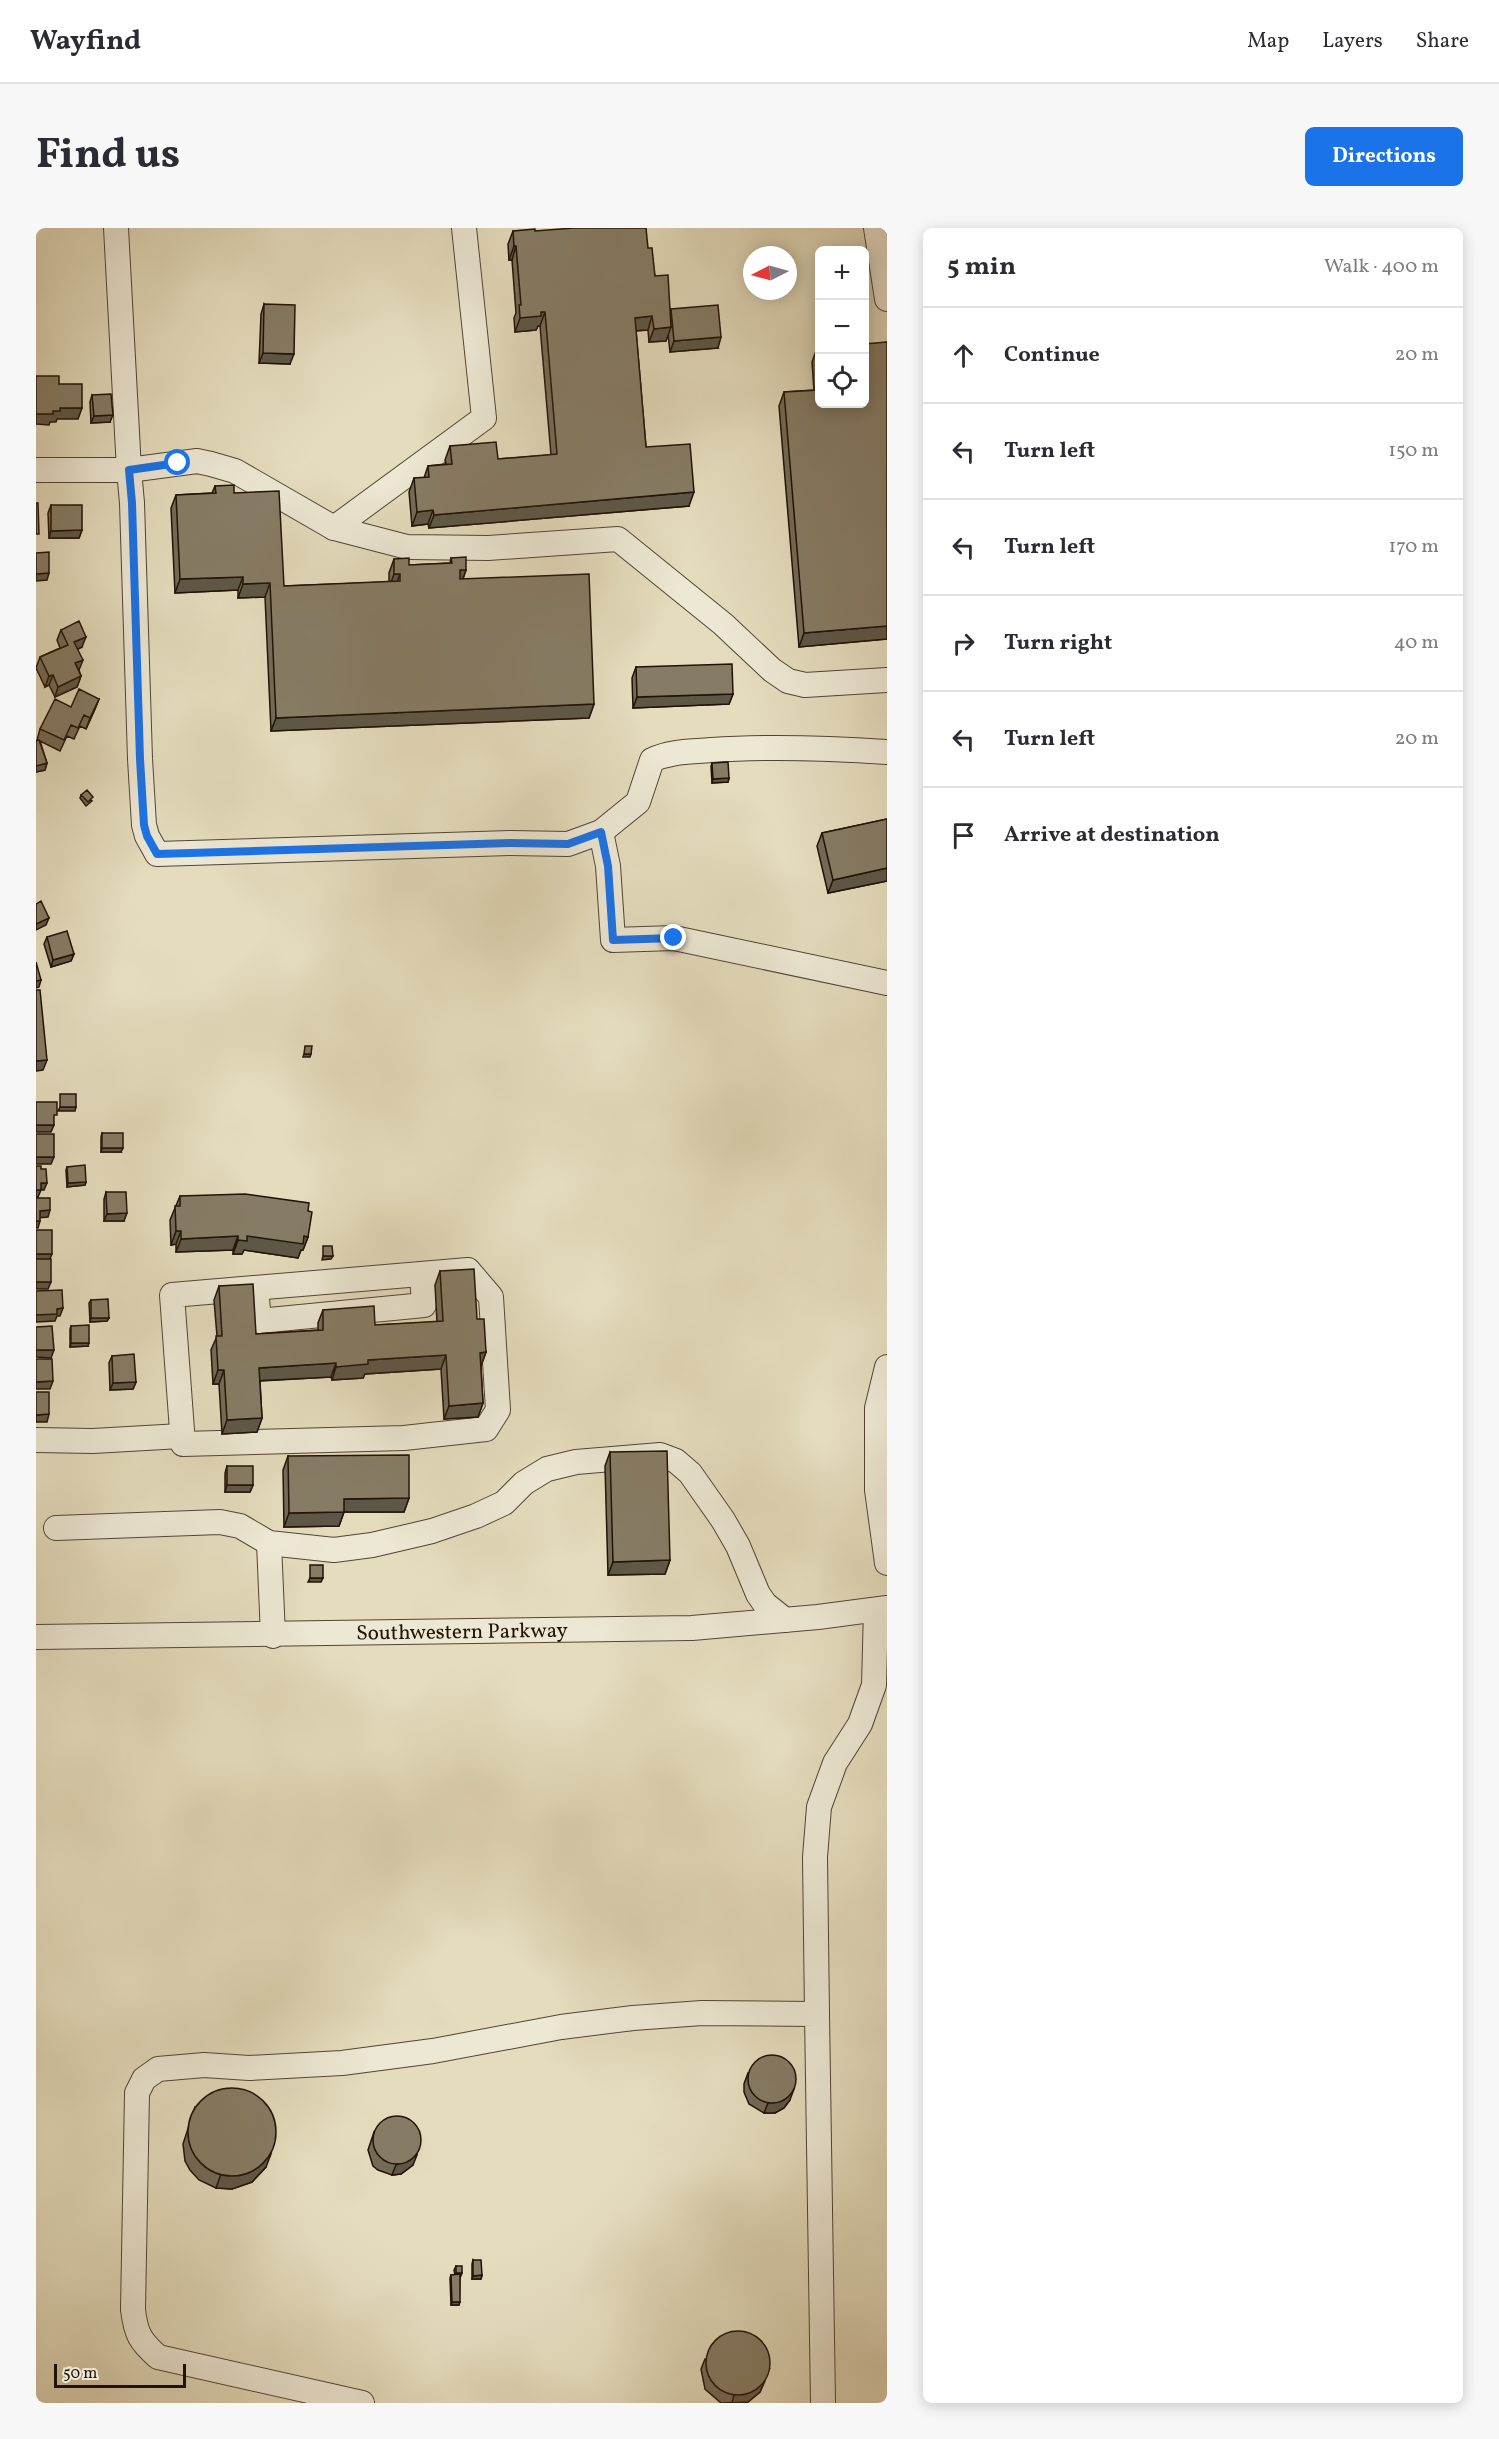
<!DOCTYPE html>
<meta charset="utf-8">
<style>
body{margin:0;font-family:Vollkorn,serif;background:#f7f7f7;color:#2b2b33}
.controls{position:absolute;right:18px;top:18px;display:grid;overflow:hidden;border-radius:9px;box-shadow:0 3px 15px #0003}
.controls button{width:54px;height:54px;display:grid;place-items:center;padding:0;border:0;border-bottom:2px solid #e1e1e2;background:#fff;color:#2b2b33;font:30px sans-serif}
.compass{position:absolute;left:707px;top:18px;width:54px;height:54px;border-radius:50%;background:#fff;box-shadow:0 3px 15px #0003;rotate:264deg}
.scale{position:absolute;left:18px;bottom:15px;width:132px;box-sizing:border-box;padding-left:6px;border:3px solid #211306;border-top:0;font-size:16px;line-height:21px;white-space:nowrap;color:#211306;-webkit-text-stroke:4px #ede8d4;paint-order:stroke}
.stop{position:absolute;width:18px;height:18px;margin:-14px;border:4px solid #1a73e8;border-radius:50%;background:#fff}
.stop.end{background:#1a73e8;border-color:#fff;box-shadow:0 2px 6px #0008}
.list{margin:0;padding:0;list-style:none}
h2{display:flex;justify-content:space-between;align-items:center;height:78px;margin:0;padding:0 24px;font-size:26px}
h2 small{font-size:20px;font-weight:400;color:#7c7c81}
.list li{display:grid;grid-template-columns:39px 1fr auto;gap:18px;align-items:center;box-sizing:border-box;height:96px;padding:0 24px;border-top:2px solid #e1e1e2}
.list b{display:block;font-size:22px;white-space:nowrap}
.list em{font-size:20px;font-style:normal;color:#7c7c81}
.icon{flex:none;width:33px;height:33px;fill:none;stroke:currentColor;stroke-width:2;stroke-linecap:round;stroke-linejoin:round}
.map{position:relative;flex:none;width:851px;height:2175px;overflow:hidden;border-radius:9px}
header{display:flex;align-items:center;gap:36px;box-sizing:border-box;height:84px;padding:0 30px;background:#fff;border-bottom:2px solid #e1e1e2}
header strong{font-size:28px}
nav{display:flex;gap:33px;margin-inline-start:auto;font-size:21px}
.intro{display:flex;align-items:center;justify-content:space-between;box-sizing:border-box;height:144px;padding:0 36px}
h1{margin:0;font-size:42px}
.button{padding:15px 27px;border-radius:9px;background:#1a73e8;color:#fff;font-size:21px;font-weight:700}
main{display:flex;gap:36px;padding:0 36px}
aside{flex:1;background:#fff;border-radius:9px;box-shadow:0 3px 15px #0003}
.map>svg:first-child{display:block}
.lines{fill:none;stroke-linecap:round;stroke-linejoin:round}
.minor-casing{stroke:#524534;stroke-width:26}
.minor{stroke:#ede8d4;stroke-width:24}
.wall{fill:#736b57;stroke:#211306;stroke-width:1.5}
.shaded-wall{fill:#5e5747;stroke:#211306;stroke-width:1.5}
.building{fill:#867c65;stroke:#211306;stroke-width:1.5}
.route{stroke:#1a73e8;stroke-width:8}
.labels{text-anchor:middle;stroke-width:4.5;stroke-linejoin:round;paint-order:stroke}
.street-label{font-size:21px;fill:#211306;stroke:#ede8d4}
</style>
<header>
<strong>Wayfind</strong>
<nav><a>Map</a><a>Layers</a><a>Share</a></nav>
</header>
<div class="intro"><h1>Find us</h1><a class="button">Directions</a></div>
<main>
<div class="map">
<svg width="851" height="2175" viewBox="0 0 851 2175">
<rect width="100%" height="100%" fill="#e4dcbd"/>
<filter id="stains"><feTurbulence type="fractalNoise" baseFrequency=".00333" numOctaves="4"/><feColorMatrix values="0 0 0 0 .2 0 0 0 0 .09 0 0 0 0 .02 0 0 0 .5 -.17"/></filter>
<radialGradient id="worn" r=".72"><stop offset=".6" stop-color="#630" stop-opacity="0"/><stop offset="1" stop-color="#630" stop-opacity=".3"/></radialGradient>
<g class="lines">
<g class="minor-casing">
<g id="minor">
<path d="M80 0 93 242 161 233 175 236 199 243 298 300 371 319 452 320 582 311 687 396 736 442 752 453 769 457 851 452"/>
<path d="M840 0 851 71"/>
<path d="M0 242H93L96 275 104 531 108 597 111 608 121 626 474 615 532 616 565 604 602 574 616 532C635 523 655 524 675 522 734 518 792 520 851 524"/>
<path d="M298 300 448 190 428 0"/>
<path d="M565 604 572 638 577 712 638 710 851 755"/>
<path d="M432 1042 455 1069 462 1182 450 1201 368 1210 147 1216 136 1067Z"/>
<path d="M220 1060 223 1093 388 1077 386 1047"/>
<path d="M851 1139 841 1180V1262L851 1335"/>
<path d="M0 1212 57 1213 145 1208"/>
<path d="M20 1300 184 1294 204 1298 233 1315 298 1322 336 1317 396 1303 440 1288 468 1275 488 1255 511 1241 540 1234 624 1227 640 1233 654 1245 687 1292 702 1318 722 1366 729 1376 749 1392"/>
<path d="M233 1315 237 1408"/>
<path id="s1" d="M0 1409 656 1400 782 1389 851 1380"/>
<path d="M781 1786 779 1629 783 1579 799 1535 824 1496 838 1457 840 1382"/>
<path d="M326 2175 122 2129C104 2113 100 2106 97 2082L101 1865 108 1851 122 1841 168 1837 213 1840 306 1835 397 1823 525 1799 597 1790 666 1785 781 1786 787 2175"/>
</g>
</g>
<use href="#minor" class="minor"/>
</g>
<path class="wall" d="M477 3H499L612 20 619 48 634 84 635 81 682 120 634 124 632 106 630 113 613 114 612 102 600 103 610 219 653 278 393 300 392 296 376 298 373 264 378 250H388L392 238 410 236 409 232 414 218 462 231 515 227 504 98H502L500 102 479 104 478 90 480 85 476 32H473L472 16Z
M228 76 254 136 223 135 225 86Z
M851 114V411L763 419 743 178 748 164 778 162 776 134 781 120H783V176Z
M56 167 74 194 55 195 54 174Z
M179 258 198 265 248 358 353 354V345L358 331 373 337 414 335 415 330 430 342 427 351 558 476 553 490 235 503 229 369 202 370V362L139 365 135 280 140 267 176 265Z
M15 277 46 302 43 310H13L12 285Z
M25 402 46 419 42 421 43 442 45 448 41 459 19 469 13 457 9 459 0 440 4 429 24 420 21 412Z
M600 439 697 466 693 476 597 480 596 450Z
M63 471 59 481 50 501 44 498 38 511 31 508 24 523 4 513 11 535 9 542 0 544V513L2 512H1L4 501 35 479Z
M676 535 693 550 692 554 676 555 675 538Z
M45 567 56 573 50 578 44 570Z
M851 591V653L792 665 781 618 786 605Z
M11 709 38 726 35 733 15 739 8 716Z
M66 905 85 924H65V909Z
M31 939 50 954 49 957 31 959 30 942Z
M70 964 88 993H68V971Z
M144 968 272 983V1009L267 1022H265L262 1030 208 1022 206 1026H197V1022L140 1024V1016L135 1017 134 992Z
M404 1043 441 1091 450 1124 445 1138 447 1175 442 1189 408 1191 405 1141 329 1146 327 1150 296 1152 295 1149 224 1153 226 1190 221 1204 186 1206 183 1156H177L175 1122 181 1108 178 1072 183 1058 220 1106 282 1102V1095L287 1082 339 1097 401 1094 399 1057Z
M55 1072 73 1090 71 1093 54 1094 53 1075Z
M35 1098 52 1118 34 1119V1101Z
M76 1128 100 1154 97 1161 74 1162 73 1135Z
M574 1224 634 1332 629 1346 572 1347 569 1238Z
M252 1228 373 1270 368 1284H308L303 1298 248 1299 247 1242Z
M191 1238 217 1257 214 1264H189V1245Z
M712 1845 754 1872 748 1880 739 1885H728L713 1876 708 1864V1856Z
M159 1879 230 1939 216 1954 196 1961 180 1960 163 1952 154 1942 149 1933 147 1916Z
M338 1904 377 1937 365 1946 356 1947 342 1942 337 1938 332 1922Z
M437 2032 446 2047 445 2051H436V2036Z
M420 2038 426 2045 425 2048H424L423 2077H415L414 2050 415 2047H419L418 2042Z
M669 2131 729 2153 724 2164 712 2174 685 2175 669 2161 665 2141Z"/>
<path class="shaded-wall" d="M478 18H480L476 32H473Z
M505 84H509L504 98H502L500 102 479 104 484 90Z
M616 88 612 102 594 103 599 90Z
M635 99 630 113 613 114 618 101Z
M685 109 682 120 634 124 638 113Z
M227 125 258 126 254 136 223 135Z
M24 180H46L42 191H21L20 194H14L13 197 0 196V186L17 183Z
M77 187 74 194 55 195 58 188Z
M658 264 653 278 393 300 398 287Z
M397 282 392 296 376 298 381 284Z
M46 302 43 310H13L15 303Z
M424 342H430L425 356H419Z
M13 345 11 352 0 353V346Z
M358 346H364L359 360H353Z
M207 349 202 362 139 365 144 351Z
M234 355 229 369 202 370 207 356Z
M851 398V411L763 419 768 405Z
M50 409 46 419 34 425 38 414Z
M47 432 43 442 39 435Z
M17 447 13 457 9 459 13 448Z
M45 448 41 459 19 469 22 459Z
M697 466 693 476 597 480 601 469Z
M63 471 59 481 50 501 54 490Z
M558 476 553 490 235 503 240 490Z
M11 535 9 542 0 544V538Z
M693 550 692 554 676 555 677 551Z
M851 640V653L792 665 797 652Z
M13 690 10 697 0 702V696Z
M38 726 35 733 15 739 17 732Z
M5 752 3 759 0 760V753Z
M268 826H275L274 829H267Z
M11 832 7 842 0 843V833Z
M24 879H40L39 883H22Z
M0 897H18L15 904H0Z
M66 920H87L85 924H65Z
M0 929H18L15 936H0Z
M50 954 49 957 31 959 32 955Z
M5 955H11L8 962H5L2 969H0V962Z
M14 982 12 989 1 990 4 983Z
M91 985 88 993H68L71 986Z
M0 993H4L2 1000H0Z
M140 1003H145L140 1016 135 1017Z
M202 1008 197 1022 140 1024 145 1011Z
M211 1008H268L272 1009 267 1022H265L262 1030 208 1022 206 1026H197L202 1012Z
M0 1026H16L13 1033H0Z
M287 1028H297L295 1031 286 1032Z
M0 1054H15L12 1061H0Z
M27 1080 24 1088H21L19 1093 0 1094V1087L21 1081Z
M55 1090H73L71 1093 54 1094Z
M35 1115H53L52 1118 34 1119Z
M0 1122H18L15 1130 0 1129Z
M450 1124 445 1138 439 1139 444 1125Z
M410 1127 405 1141 329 1146 327 1150 296 1152 300 1139 332 1132Z
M300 1135 295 1149 218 1153 223 1140Z
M182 1142H188L183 1156H177Z
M17 1153 14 1161H0V1154Z
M100 1154 97 1161 74 1162 77 1155Z
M447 1175 442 1189 408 1191 413 1178Z
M13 1186 11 1194H0V1187Z
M226 1190 221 1204 186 1206 191 1192Z
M191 1257H217L214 1264H189Z
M373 1270 368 1284H303L308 1271Z
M308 1284 303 1298 248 1299 253 1285Z
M634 1332 629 1346 572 1347 577 1334Z
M274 1350H287L285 1354H272Z
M758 1861 754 1872 748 1880 739 1885H728L732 1875Z
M235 1926 230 1939 216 1954 196 1961 180 1960 185 1946Z
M381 1927 377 1937 365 1946 356 1947 360 1937Z
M446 2047 445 2051H436L437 2048Z
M416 2074H424L423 2077H415Z
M733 2142 724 2164 712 2174 696 2175 698 2167Z"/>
<path class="building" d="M538 0H610L612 20H616L619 48 632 47 635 99 618 101 616 88 599 90 610 219 654 216 658 264 398 287 397 282 381 284 378 250 393 249 392 238 416 236 414 218 460 214 462 231 521 226 509 84H505V88L484 90 483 77H485L480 18H478L477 3 499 1V3Z
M228 76 259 77 258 126 227 125Z
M682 77 685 109 638 113 635 81Z
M851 114V398L768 405 748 164 783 162V176H828V116Z
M781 120H783V152Z
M0 148H23V156H46V180H24V183H17V186H0Z
M75 166 77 187 58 188 56 167Z
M198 257V265L243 263 248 358 364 353V346H358V331L373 330V337L416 335 415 330 430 329V342H424V351L553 346 558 476 240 490 234 355 207 356V349L144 351 140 267 180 265 179 258Z
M0 275H2L3 306H0Z
M15 277H46V302L15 303Z
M13 324V345L0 346V325Z
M43 393 50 409 38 414 47 432 39 435 45 448 22 459 17 447 13 448 4 429 32 417 25 402Z
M696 436 697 466 601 469 600 439Z
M43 461 63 471 54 490 48 487 42 500 35 497 28 512 4 501 19 471 35 479Z
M3 512 11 535 0 538V513Z
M692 534 693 550 677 551 676 535Z
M51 562 57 569 52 574 45 567Z
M851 591V640L797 652 786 605Z
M5 673 13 690 0 696V676Z
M31 703 38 726 17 732 11 709Z
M0 734 5 752 0 753Z
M0 762H4L11 832 0 833Z
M269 818H276L275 826H268Z
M24 866H40V879H24Z
M0 874H21V887H18V897H0Z
M66 905H87V920H66Z
M0 906H18V929H0Z
M49 937 50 954 32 955 31 939Z
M0 938H5V941H10L11 955H5V962H0Z
M70 964H90L91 985 71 986Z
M209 966 273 975 272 983 276 984 272 1009 268 1008 267 1016 211 1008V1013L202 1012V1008L145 1011V1003H140L139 978H144V968Z
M0 970H14V982L4 983V993H0Z
M0 1002H16V1026H0Z
M287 1018H296L297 1028H287Z
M0 1031H15V1054H0Z
M438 1041 441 1091H448L450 1124 444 1125 447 1175 413 1178 410 1127 332 1132V1136L300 1139V1135L223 1140 226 1190 191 1192 188 1142H182L180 1108H186L183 1058 217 1056 220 1106 287 1102V1082L338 1078 339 1097 407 1093 404 1043Z
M26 1062 27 1080 21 1081V1086L0 1087V1063Z
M72 1071 73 1090H55V1072Z
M53 1097V1115H35V1098Z
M16 1098 18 1122H0V1099Z
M98 1126 100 1154 77 1155 76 1128Z
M0 1131H16L17 1153 0 1154Z
M0 1164H13V1186L0 1187Z
M631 1223 634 1332 577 1334 574 1224Z
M373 1227V1270L308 1271V1284L253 1285 252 1228Z
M191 1238H217V1257H191Z
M274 1337H287V1350H274Z
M712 1851a24 24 0 1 1 48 0a24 24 0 1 1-48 0Z
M152 1904a44 44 0 1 1 88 0a44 44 0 1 1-88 0Z
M337 1912a24 24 0 1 1 48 0a24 24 0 1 1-48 0Z
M437 2032H445L446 2047 437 2048Z
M420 2038H426V2045H420Z
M424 2046V2074H416L415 2047Z
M670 2135a32 32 0 1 1 64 0a32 32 0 1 1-64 0Z"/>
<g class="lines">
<path class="route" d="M142 235 93 242 96 275 104 531 108 597 111 608 121 626 474 615 532 616 565 604 572 638 577 712 638 710"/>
</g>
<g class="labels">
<g class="street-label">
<text dy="7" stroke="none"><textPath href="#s1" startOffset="426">Southwestern Parkway</textPath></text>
</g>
</g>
<rect width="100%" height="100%" filter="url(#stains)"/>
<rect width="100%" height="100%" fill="url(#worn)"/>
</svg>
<div class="controls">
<button>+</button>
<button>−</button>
<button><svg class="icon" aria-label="locate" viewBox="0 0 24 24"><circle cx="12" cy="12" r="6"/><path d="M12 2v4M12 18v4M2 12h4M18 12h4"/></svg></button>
</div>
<svg class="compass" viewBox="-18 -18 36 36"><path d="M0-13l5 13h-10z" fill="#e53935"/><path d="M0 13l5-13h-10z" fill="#7c7c81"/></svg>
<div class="scale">50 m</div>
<div class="stop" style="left:142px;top:235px"></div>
<div class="stop end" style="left:638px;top:710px"></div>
</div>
<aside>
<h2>5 min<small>Walk · 400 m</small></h2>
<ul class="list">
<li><svg class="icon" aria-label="ahead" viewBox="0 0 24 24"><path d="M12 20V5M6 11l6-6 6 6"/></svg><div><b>Continue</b></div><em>20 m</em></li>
<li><svg class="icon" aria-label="left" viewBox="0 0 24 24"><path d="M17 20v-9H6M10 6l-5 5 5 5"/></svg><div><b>Turn left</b></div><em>150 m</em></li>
<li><svg class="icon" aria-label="left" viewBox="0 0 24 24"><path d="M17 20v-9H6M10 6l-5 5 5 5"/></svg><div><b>Turn left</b></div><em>170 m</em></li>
<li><svg class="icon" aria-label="right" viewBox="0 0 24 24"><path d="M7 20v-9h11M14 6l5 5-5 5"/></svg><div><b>Turn right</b></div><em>40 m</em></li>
<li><svg class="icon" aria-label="left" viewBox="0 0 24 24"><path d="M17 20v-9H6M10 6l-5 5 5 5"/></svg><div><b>Turn left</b></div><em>20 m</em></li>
<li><svg class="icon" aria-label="arrive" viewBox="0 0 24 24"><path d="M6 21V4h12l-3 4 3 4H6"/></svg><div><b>Arrive at destination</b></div></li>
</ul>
</aside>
</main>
